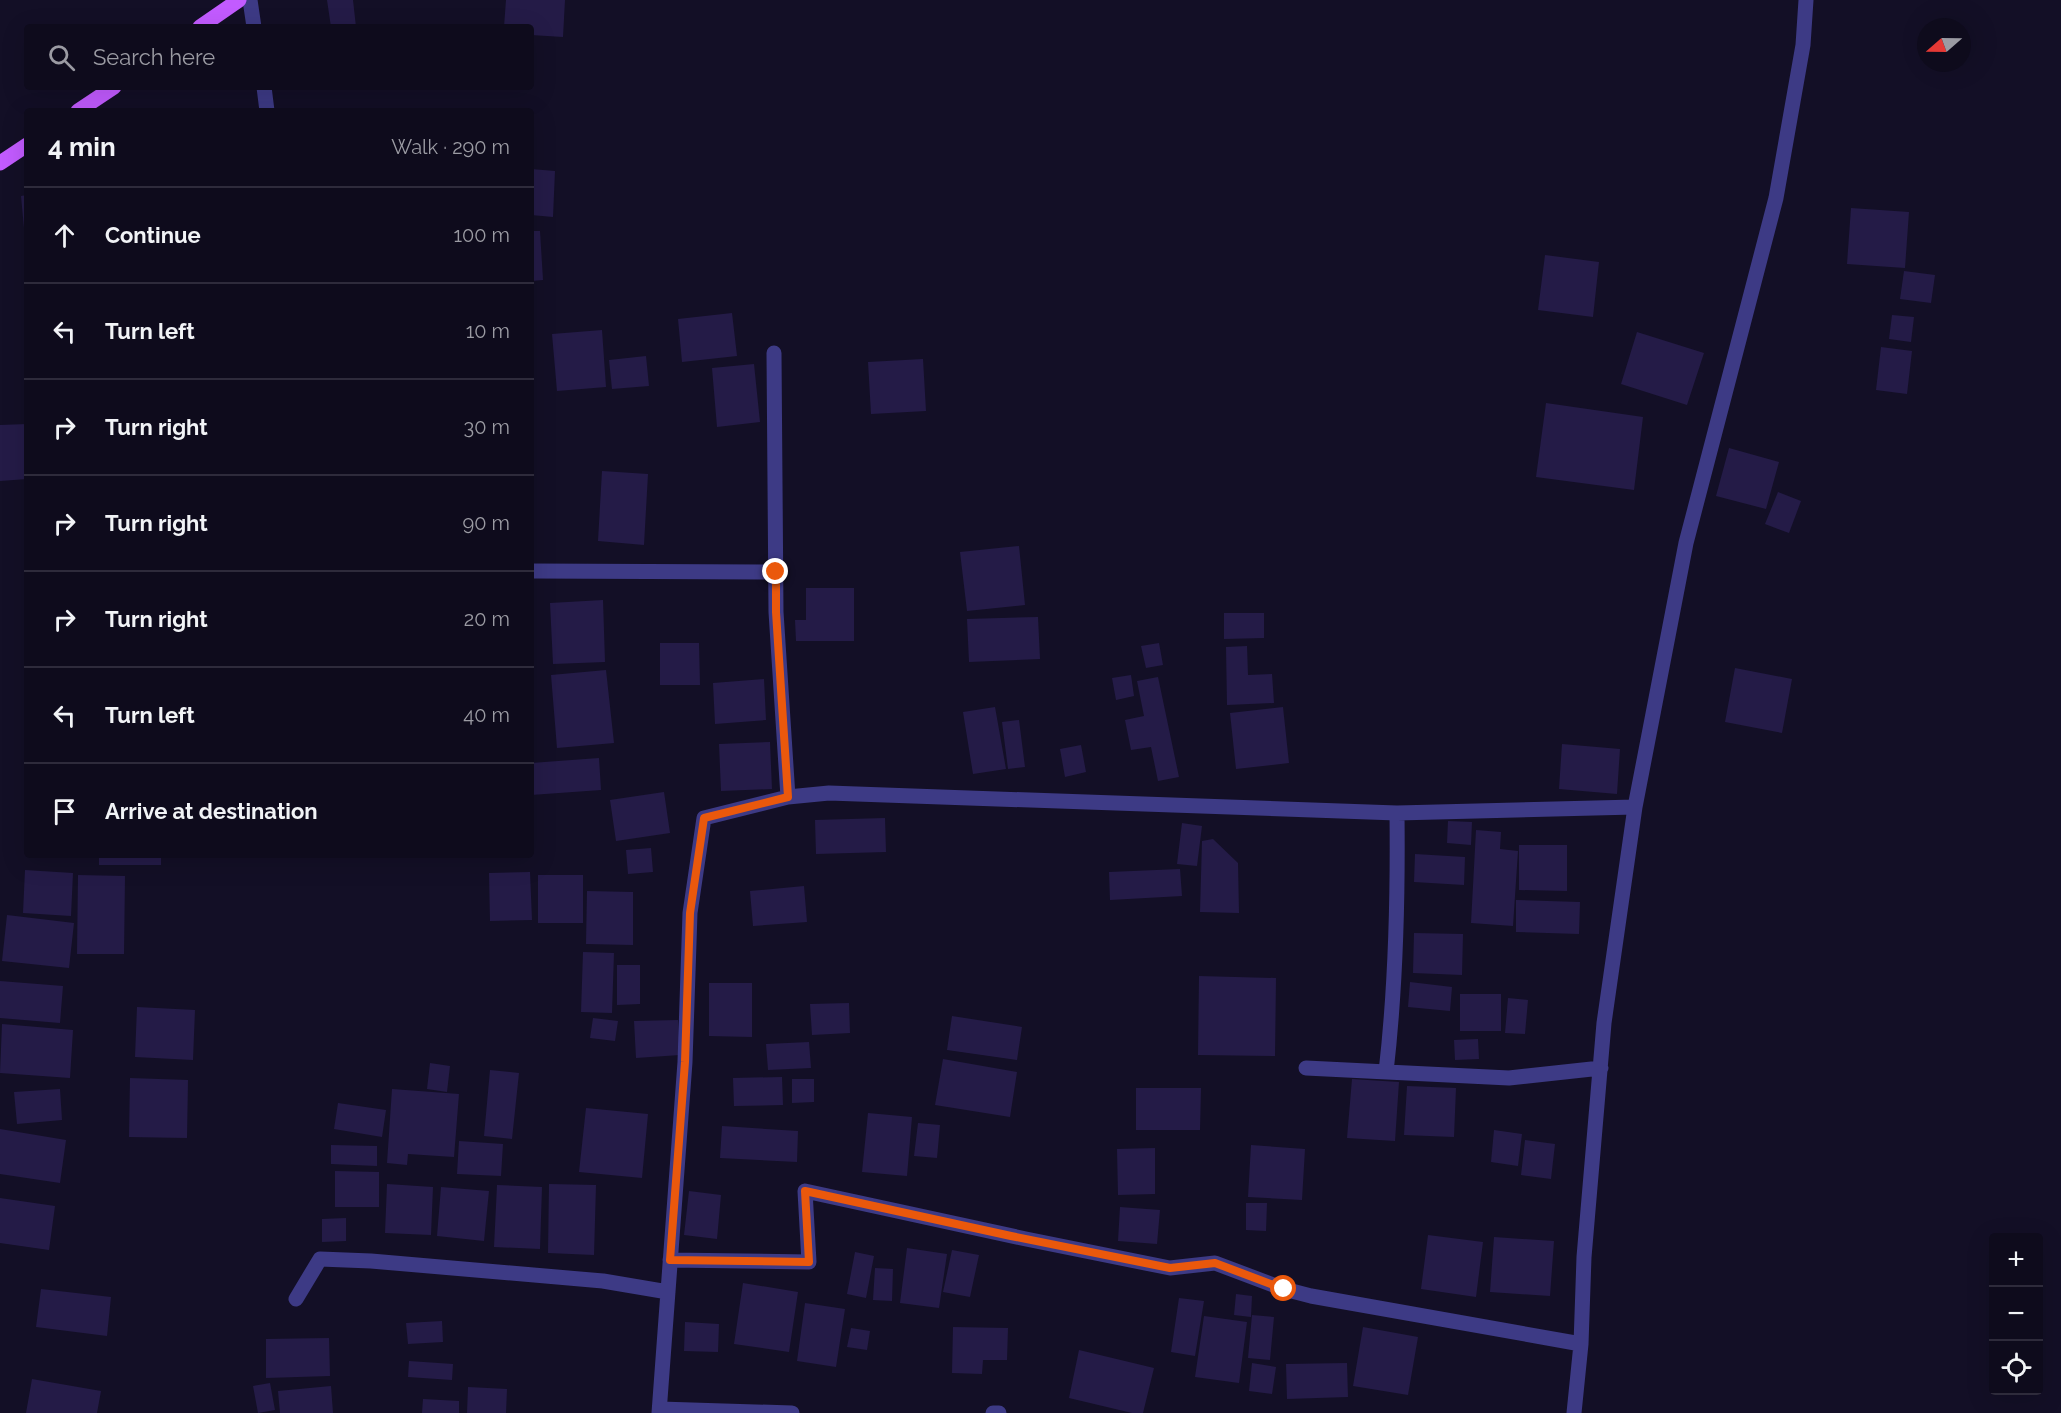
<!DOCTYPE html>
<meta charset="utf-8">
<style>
body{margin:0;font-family:Raleway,sans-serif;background:#1c1929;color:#f1f3f6}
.controls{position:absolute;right:18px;bottom:18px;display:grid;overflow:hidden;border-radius:6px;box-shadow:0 6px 24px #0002}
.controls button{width:54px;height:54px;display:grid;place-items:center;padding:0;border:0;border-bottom:2px solid #2e2b3b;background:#0e0b1c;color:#f1f3f6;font:30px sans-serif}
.compass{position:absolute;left:1917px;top:18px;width:54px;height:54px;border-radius:50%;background:#0e0b1c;box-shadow:0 6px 24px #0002;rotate:250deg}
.stop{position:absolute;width:18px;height:18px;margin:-14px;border:4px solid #ea580c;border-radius:50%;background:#fff}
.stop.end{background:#ea580c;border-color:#fff;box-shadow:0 2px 6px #0008}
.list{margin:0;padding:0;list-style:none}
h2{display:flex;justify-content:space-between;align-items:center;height:78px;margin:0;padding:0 24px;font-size:26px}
h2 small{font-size:20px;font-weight:400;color:#9b9ba3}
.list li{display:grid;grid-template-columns:39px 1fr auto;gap:18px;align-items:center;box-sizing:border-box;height:96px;padding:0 24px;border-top:2px solid #2e2b3b}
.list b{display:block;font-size:22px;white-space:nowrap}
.list em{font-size:20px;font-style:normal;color:#9b9ba3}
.icon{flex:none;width:33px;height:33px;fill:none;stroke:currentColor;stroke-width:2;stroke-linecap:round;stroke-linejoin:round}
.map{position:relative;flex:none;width:2061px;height:1413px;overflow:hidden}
.search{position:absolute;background:#0e0b1c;box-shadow:0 6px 24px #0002;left:24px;top:24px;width:510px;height:66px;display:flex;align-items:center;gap:15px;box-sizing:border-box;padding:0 21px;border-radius:6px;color:#9b9ba3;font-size:22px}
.panel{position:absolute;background:#0e0b1c;box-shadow:0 6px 24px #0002;left:24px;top:108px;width:510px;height:750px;border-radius:6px}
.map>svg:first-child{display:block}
.building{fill:#241b47}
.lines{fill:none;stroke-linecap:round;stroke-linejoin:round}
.street{stroke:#3d3a85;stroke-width:15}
.primary{stroke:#c25bff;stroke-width:15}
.route{stroke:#ea580c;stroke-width:8}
</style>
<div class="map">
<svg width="2061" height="1413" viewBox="0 0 2061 1413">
<rect width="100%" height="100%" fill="#130f26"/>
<path class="building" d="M327 0H353L356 27H331Z
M506 0H565L563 37 531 35V27H504Z
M531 169 555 171 553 217 531 215Z
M27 195V239H25L21 196Z
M1851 208 1909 212 1905 268 1847 264Z
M531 231H540L543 280 531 281Z
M1545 255 1599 262 1593 317 1538 310Z
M1904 271 1935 275 1931 303 1900 299Z
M732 313 737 356 682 362 678 319Z
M1892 315 1914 317 1911 342 1889 339Z
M602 330 606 387 557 391 552 334Z
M1637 332 1704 353 1687 405 1621 384Z
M1881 347 1912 351 1907 394 1876 390Z
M646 356 649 386 612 389 609 360Z
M923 359 926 411 871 414 868 362Z
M754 364 760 422 717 427 712 368Z
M1546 403 1643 417 1634 490 1536 477Z
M27 424V479L0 481V425Z
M1729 448 1779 462 1766 509 1716 496Z
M602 471 648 474 644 545 598 541Z
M1778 492 1801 501 1789 533 1765 524Z
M1019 546 1025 605 967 611 960 552Z
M806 588H854V641H796L795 620H806Z
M603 600 605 662 553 664 550 603Z
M1224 613H1264V638L1224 639Z
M1038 617 1040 659 969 662 967 619Z
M660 643H699L700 685H660Z
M1159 643 1163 665 1146 668 1141 646Z
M1247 646 1248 675 1272 674 1274 703 1227 705 1226 647Z
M1735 668 1792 679 1782 733 1725 722Z
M606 670 614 743 557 748 551 675Z
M1131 675 1134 696 1116 700 1112 678Z
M1158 677 1179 777 1158 781 1151 747 1131 750 1125 720 1144 716 1137 681Z
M764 679 766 720 715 724 713 683Z
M995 707 1006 769 973 774 963 712Z
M1283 707 1289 763 1236 769 1230 713Z
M1019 720 1025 767 1008 769 1002 722Z
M770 742 772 789 721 791 719 744Z
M1562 744 1620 749 1617 794 1559 789Z
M1081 745 1086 772 1065 777 1060 749Z
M599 758 601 790 531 795V763Z
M664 792 670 833 616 841 610 800Z
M885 818 886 852 816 854 815 820Z
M1448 821 1472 822 1471 845 1447 843Z
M1182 823 1202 826 1197 866 1177 864Z
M1476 830 1501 832 1500 849 1518 851 1513 926 1471 923Z
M1213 839 1238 863 1239 913 1200 912 1202 841Z
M1519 845H1567V891L1519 890Z
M651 848 653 872 628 874 626 850Z
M1415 854 1465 857 1464 885 1414 882Z
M99 855H161V865H99Z
M1180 869 1182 896 1110 900 1109 872Z
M25 870 73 873 71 916 23 913Z
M530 872 532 920 490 921 489 873Z
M78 875 125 876 124 954H77Z
M538 875H583V923H538Z
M804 886 807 922 753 926 750 891Z
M587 891 633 892V945L586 944Z
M1516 900 1580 902 1579 934 1516 932Z
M7 915 74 923 69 968 2 961Z
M1414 933 1463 934 1462 975 1413 973Z
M583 952 614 953 612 1013 581 1012Z
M617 965H640V1004L617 1005Z
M1199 976 1276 978 1275 1056 1198 1055Z
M0 981 63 986 60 1023 0 1018Z
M1410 982 1452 987 1450 1011 1408 1007Z
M709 983H752V1037L709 1036Z
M1460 994H1501V1031H1460Z
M1508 998 1528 1000 1525 1034 1505 1033Z
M849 1003 850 1033 812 1035 810 1004Z
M137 1007 195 1010 193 1060 135 1057Z
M952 1016 1022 1027 1017 1060 947 1050Z
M593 1018 618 1021 615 1041 590 1038Z
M678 1020 680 1055 636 1058 634 1021Z
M2 1024 73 1030 70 1078 0 1073Z
M1478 1039 1479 1059 1455 1060 1454 1040Z
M809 1042 811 1068 768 1070 766 1044Z
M943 1059 1017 1072 1010 1117 935 1105Z
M430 1063 450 1066 447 1092 427 1089Z
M490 1070 519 1073 512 1139 484 1136Z
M782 1077 783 1105 734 1106 733 1078Z
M130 1078 188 1080 187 1138 129 1137Z
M792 1079H814V1102L792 1103Z
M1352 1079 1399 1082 1395 1141 1347 1138Z
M1407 1086 1456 1088 1454 1137 1404 1135Z
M1136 1088H1201L1200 1130H1136Z
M60 1089 62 1120 17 1124 14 1092Z
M392 1089 459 1094 454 1157 408 1154 407 1165 387 1163Z
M338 1103 386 1110 382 1137 334 1129Z
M586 1108 648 1114 642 1178 579 1172Z
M868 1113 912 1117 907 1176 862 1172Z
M918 1123 940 1125 937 1158 914 1156Z
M722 1126 798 1131 797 1162 720 1158Z
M0 1129 66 1140 60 1183 0 1174Z
M1494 1130 1522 1134 1518 1166 1491 1162Z
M1525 1140 1555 1144 1551 1179 1521 1175Z
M459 1141 503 1144 501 1176 457 1174Z
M331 1145 377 1146V1166L331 1164Z
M1251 1145 1305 1149 1302 1200 1248 1197Z
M1155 1148V1194L1118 1195 1117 1149Z
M335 1171 379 1172V1207H335Z
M387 1184 433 1187 431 1235 385 1233Z
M549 1184 596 1185 594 1255 548 1253Z
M497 1185 542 1187 540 1249 494 1247Z
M441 1187 489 1191 484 1241 437 1236Z
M689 1191 721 1195 717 1239 684 1235Z
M0 1198 55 1206 49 1250 0 1243Z
M1246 1203H1267L1266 1231 1246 1230Z
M1120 1207 1160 1210 1157 1244 1118 1241Z
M346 1218V1241L322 1242V1219Z
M1428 1235 1483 1242 1476 1297 1421 1289Z
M1494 1237 1554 1241 1550 1296 1490 1292Z
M907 1248 947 1254 939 1308 900 1303Z
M952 1250 979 1255 970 1297 943 1292Z
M855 1252 874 1256 866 1298 847 1294Z
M875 1268 893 1269 892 1301 873 1300Z
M743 1283 798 1292 789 1352 734 1344Z
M41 1289 111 1297 107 1336 36 1327Z
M1236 1294 1252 1296 1251 1317 1234 1315Z
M1179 1298 1204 1301 1195 1356 1171 1352Z
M805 1303 845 1309 836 1367 797 1361Z
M1252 1315 1274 1317 1270 1360 1248 1358Z
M1204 1316 1247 1322 1239 1383 1195 1377Z
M442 1321 443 1342 408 1344 406 1323Z
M685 1322 719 1324 718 1352 684 1351Z
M953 1327 1008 1328 1007 1360H983L982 1374 952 1373Z
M1363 1327 1418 1337 1408 1395 1353 1386Z
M851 1328 870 1331 867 1350 847 1347Z
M329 1338 330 1376 266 1378V1339Z
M1079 1350 1154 1368 1143 1413H1132L1069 1398Z
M409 1361 453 1364 452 1380 408 1377Z
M1252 1363 1276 1367 1272 1394 1249 1391Z
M1347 1363 1348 1397 1287 1399 1286 1364Z
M32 1379 101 1391 97 1413H26Z
M270 1383 275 1410 258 1413 253 1386Z
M331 1386 333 1413H280L278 1391Z
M468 1387 507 1389 506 1413H467Z
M423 1399 459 1401V1413H422Z"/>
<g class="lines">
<path class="street" d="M250 0 254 27
M264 87 267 111
M774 353 776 612 788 797
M531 571 776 572
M1306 1068 1509 1078 1601 1068
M1386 1072C1396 985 1398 900 1397 813
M670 1260 809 1262 805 1191 1026 1239 1170 1268 1215 1263 1284 1289 1311 1296 1581 1344
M296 1299 320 1259 371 1261 603 1281 668 1292
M660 1409 792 1413
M659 1413 685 1062 690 913 704 818 788 797 829 793 1397 813 1635 807
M993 1413H999
M1574 1413 1581 1344 1584 1257 1604 1023 1635 807 1686 543 1776 198 1803 45 1806 0"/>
<path class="primary" d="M200 27 239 0
M78 111 114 87
M0 163 27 145"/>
</g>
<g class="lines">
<path class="route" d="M776 572V612L788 797 704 818 690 913 685 1062 670 1260 809 1262 805 1191 1011 1236 1170 1268 1215 1263 1284 1289"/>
</g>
</svg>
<div class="controls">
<button>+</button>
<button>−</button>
<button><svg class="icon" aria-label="locate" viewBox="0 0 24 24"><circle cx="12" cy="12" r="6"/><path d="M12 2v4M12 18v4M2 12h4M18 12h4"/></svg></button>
</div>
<svg class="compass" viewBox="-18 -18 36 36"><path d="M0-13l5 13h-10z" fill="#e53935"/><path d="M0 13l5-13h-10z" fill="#9b9ba3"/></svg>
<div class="stop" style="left:1284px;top:1289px"></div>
<div class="stop end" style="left:776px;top:572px"></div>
<div class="search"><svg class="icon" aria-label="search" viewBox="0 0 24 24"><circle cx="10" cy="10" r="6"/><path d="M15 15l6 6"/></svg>Search here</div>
<section class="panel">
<h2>4 min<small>Walk · 290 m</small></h2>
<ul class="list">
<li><svg class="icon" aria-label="ahead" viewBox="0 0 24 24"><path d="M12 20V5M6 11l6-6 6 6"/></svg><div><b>Continue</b></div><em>100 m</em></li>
<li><svg class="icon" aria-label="left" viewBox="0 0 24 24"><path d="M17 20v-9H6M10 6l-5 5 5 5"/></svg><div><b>Turn left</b></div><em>10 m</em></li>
<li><svg class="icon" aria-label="right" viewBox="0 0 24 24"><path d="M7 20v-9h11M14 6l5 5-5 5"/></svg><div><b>Turn right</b></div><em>30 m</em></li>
<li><svg class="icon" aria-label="right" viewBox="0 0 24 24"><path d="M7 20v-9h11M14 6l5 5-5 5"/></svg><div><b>Turn right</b></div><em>90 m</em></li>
<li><svg class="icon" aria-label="right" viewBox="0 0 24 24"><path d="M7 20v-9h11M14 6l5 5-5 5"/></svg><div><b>Turn right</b></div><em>20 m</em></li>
<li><svg class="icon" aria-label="left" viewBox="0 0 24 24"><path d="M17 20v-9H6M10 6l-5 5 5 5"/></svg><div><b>Turn left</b></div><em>40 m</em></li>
<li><svg class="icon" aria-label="arrive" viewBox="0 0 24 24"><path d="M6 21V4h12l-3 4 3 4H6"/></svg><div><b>Arrive at destination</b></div></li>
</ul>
</section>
</div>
